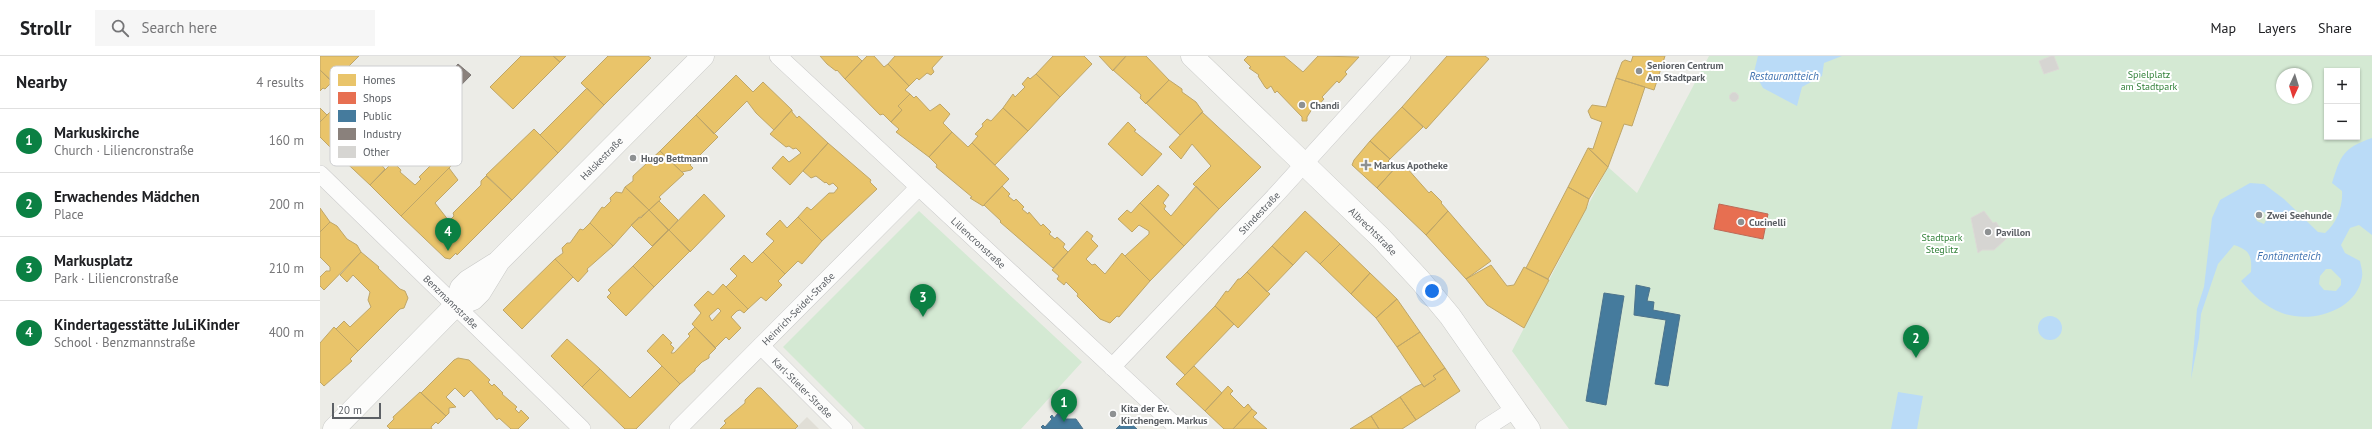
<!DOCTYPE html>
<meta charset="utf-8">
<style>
body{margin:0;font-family:"PT Sans",sans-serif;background:#f6f6f6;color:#202124}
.controls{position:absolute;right:12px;top:12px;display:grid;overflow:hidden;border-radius:0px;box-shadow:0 1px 3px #0004}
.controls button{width:36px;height:36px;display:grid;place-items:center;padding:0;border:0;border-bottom:1px solid #e0e0e0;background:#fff;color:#202124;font:20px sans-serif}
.compass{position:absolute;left:1956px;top:12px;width:36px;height:36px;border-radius:50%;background:#fff;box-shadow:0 1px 3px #0004;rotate:184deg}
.scale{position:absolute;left:12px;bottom:10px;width:49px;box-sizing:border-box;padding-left:4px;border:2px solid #5c6065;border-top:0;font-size:11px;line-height:14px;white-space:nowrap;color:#5c6065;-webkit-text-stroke:3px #fff;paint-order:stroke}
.you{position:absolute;left:1112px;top:235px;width:14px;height:14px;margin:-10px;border:3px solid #fff;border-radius:50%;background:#1a73e8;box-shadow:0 0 0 6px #1a73e833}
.badge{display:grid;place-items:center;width:26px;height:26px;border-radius:50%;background:#0b8043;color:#fff;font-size:13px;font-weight:700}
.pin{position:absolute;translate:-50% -33px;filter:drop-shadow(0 1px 2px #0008)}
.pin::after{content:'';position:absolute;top:21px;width:14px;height:12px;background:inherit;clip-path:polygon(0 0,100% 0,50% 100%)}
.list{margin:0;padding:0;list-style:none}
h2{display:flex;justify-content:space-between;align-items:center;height:52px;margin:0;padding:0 16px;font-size:17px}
h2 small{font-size:13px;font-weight:400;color:#757577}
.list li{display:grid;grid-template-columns:26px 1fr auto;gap:12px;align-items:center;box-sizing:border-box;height:64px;padding:0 16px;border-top:1px solid #e0e0e0}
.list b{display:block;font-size:15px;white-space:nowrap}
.list p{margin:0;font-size:13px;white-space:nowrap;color:#757577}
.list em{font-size:13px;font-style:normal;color:#757577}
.icon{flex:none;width:22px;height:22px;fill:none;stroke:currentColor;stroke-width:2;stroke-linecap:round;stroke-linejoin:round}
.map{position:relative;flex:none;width:2052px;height:373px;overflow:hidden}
header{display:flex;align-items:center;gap:24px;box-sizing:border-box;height:56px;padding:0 20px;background:#fff;border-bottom:1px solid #e0e0e0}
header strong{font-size:19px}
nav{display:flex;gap:22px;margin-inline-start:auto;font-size:14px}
.search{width:280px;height:36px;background:#f6f6f6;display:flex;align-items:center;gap:10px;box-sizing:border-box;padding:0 14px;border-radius:0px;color:#757577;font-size:15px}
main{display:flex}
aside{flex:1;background:#fff}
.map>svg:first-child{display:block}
.education{fill:#e0ded6}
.green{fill:#d4e9d3;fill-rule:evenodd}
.water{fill:#badbf7;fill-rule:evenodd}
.homes{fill:#e9c46a;stroke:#bfa668;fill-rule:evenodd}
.shops{fill:#e76f51;stroke:#bd6a57}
.public{fill:#457b9d;stroke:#4c738c}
.industry{fill:#8a817c;stroke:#7c7775}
.building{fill:#d6d5d2;stroke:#dcdad6}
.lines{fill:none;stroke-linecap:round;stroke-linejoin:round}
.street-casing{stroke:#c9c9c9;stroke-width:18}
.secondary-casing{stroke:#c8c9c7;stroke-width:23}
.street{stroke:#fcfcfb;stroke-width:17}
.secondary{stroke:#fcfcfb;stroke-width:22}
.poi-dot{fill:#8e9192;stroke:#fff;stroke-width:1.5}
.labels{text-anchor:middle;stroke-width:4;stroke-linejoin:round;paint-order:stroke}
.poi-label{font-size:10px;font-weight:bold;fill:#5c6065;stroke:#fff;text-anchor:start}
.park-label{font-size:10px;fill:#35833c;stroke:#fff}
.street-label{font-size:10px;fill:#5c6065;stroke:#fff}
.water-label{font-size:11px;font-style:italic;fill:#4173b1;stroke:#fff}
.key{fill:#fff;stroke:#cecfd1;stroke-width:1}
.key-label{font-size:11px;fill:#5c6065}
</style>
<header>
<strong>Strollr</strong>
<div class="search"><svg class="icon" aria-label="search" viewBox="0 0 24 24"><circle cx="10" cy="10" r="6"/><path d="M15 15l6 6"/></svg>Search here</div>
<nav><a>Map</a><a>Layers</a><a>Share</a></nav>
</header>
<main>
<aside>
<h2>Nearby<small>4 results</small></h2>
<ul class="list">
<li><span class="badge">1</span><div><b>Markuskirche</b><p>Church · Liliencronstraße</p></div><em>160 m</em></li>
<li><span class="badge">2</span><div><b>Erwachendes Mädchen</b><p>Place</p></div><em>200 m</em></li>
<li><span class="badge">3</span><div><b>Markusplatz</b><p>Park · Liliencronstraße</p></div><em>210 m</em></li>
<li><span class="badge">4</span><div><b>Kindertagesstätte JuLiKinder</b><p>School · Benzmannstraße</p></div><em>400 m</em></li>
</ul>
</aside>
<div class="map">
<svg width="2052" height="373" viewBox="0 0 2052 373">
<rect width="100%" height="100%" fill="#ecece7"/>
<path class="education" d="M487 361 499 373H475Z"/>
<path class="green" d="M1389 0H2052V373H1249L1192 295 1288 111 1317 137ZM2007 15H2037V81H2007ZM1962 18H1986V42H1962Z
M599 155 762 306 701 373H545L463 291Z"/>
<path class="water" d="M1438 0H1522L1504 7 1502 20 1482 31 1477 50 1443 32 1434 16Z
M2052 82V179L2039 169 2030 172 2021 189 2025 197 2040 205C2041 210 2043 216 2042 221 2037 255 1990 268 1962 257 1944 250 1933 239 1921 225L1931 216C1932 200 1930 194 1914 189L1898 208 1881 258 1879 282 1871 323 1877 253 1884 231 1892 162 1900 144 1930 127 1944 128 1964 143 1998 176 2005 177C2017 167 2023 150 2022 135L2012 127C2021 99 2023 92 2052 82ZM1937 155 1944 156 1948 161 1944 168 1937 165 1934 159ZM2006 213H2011L2021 223V229L2016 235 2004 234 1999 228 2000 220Z
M1718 272a12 12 0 1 1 24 0a12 12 0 1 1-24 0Z
M1578 336 1603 340 1597 373H1571Z"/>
<path class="homes" d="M0 0H39L26 13 27 15 13 26 0 14Z
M201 0H233L240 6 193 53 170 31Z
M233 0H246L240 6Z
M288 0H328L331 2 284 49 261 27Z
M500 0H537L542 5 525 23 517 14 516 15 507 8Z
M547 0H554L564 11 568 8 589 30 585 34 590 38 578 50 582 54 571 66 563 58 560 59 525 23Z
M575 0H623L612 12 614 16 611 19 607 17 599 24 597 22 589 30 568 8Z
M733 0H764L772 8 740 41 716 18Z
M779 0H806L793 15Z
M806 0H826L849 24 826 48 820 42 821 39 793 14Z
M928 0H964L983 16 998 0 1039 1 1025 16 1027 18 1019 27 1017 25 1002 41 1004 43 996 52 994 50 987 61V65H982V61L957 35 955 37 951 30 947 33 945 31 938 20 939 19 929 12 931 11 924 4Z
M1127 0H1165L1169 3 1106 73 1082 51Z
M1313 0H1345L1334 34 1296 22 1302 6 1305 4 1311 6Z
M0 14 12 26 5 33 3 32 0 35Z
M716 18 740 41 708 75 683 52 693 38 695 41 705 31 702 28 708 21 710 23Z
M416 19 433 36 443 26 472 54 454 74 436 57 427 45 394 78 376 59Z
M1296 22 1325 31 1312 70 1304 68 1288 111 1268 92 1273 93 1282 66 1271 62 1268 55 1272 49 1286 51Z
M849 24 862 33V36L876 46 883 56 860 79 826 47Z
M267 32 284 49 238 97 220 79Z
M590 38 594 42 596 40 610 55 620 48 630 58 623 67 632 76 609 101 576 76 579 73 571 66 582 54 578 50Z
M1082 51 1103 71 1070 103 1050 85Z
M0 52 7 59 1 65 0 63Z
M683 52 708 75 675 109 652 87 658 80 655 78 663 70 662 68 667 63 671 65Z
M472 54V56L477 62 479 60 508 87 470 129 452 112 463 100 469 106 481 97 476 92 473 93 469 90 466 91 450 78Z
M11 55 21 65 23 63 36 79 17 98 0 81V66Z
M882 56 941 111 899 153 873 128 891 110 872 88 861 103 849 91Z
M376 59 398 81 370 109 373 112 371 114 362 116 340 95Z
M808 66 816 74 814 75 842 98 822 120 788 88Z
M214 73 238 97 192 144 166 119Z
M632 76 648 91 652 87 689 123 663 150 650 142 652 141 616 111 617 109 609 101Z
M33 81 42 89 43 88 47 92 45 94 48 97 50 95 58 103 57 104 65 113 50 129 17 98Z
M1050 85 1070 103 1068 105 1075 112 1057 132 1032 109 1034 104Z
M508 87 551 124 550 126 557 133 502 185 478 161 487 151 491 154 509 137H514L518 132 513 127 509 129 506 126 505 127 496 120 491 122 483 115Z
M1268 92 1288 111 1269 143 1248 131Z
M340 95 364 118 339 141 341 143 329 154 305 131 313 125V120Z
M121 99 132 109 81 160 50 129 73 106 81 114 80 116 95 129 101 123 99 121Z
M1077 110 1082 115 1086 111 1109 137 1111 135 1122 146 1121 147 1128 155 1106 179 1057 132Z
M129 112 138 124 115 147 129 165 134 160 133 157 161 129V125L166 120 192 144 137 199 136 197 130 203 125 202 81 160Z
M838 129 849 139 843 147 846 150 844 153 851 160 876 130 899 153 864 190 820 147Z
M682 130 690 138 688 140 694 145 696 143 704 151 702 153 708 158 709 156 721 170 723 168 731 176 729 178 735 183 737 181 745 188 743 191 748 196 733 212 680 166 681 165 664 149Z
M305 131 329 154 321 162 319 161 293 190 270 167 282 151 284 152 291 145 290 142 296 136 302 137Z
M1248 131 1269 143 1266 153 1228 223 1206 212Z
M384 138 405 160 370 196 349 174Z
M339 145 358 164 349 174 329 154Z
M820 147 864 190 830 225 805 200 829 178V175L819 169 812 176 798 163 807 154 811 157Z
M0 152 10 166 0 176Z
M329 154 348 174 332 190 311 169Z
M985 155 1020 188 1000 208 986 195 973 209 952 190Z
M1128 155 1171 205 1146 223 1106 179Z
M478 161 502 185 482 208 478 205 465 218 443 196 454 185 446 178 460 164 467 172Z
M10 166 17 170 27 183 37 189 41 196 4 234 0 230V221L6 215H10V211L0 201V176Z
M270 167 293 190 267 213 268 215 258 226 235 203 243 197 242 192 247 187H250L260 173 263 174Z
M349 174 370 195 334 231 313 210Z
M767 175 773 180 771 183 778 190 766 203 772 209 775 208 785 218 802 197 830 225 799 261 797 260 790 267 780 263 757 240 758 238 746 226 744 229 737 223 739 220 732 214Z
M1020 188 1050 217 1031 238 1000 208Z
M952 190 973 209 947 236 927 216Z
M41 196 59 211 58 212 80 233 85 235 88 242 84 252 80 253 38 295 16 273 24 265 30 271 51 251 48 244 50 236 33 219 27 226 20 219Z
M443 196 465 218 458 225 462 229 446 245 441 241 428 253 406 231 417 220 410 213 424 199 432 207Z
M235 203 253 221 202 273 183 254Z
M1171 209 1187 230 1194 229 1204 211 1229 224 1204 272 1167 249 1146 223Z
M313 210 334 231 306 260 287 241 291 237 288 234Z
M927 216 950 238 918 272 895 250 906 235 908 236 918 223H920Z
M1050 217 1077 243 1056 262 1031 238Z
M403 228 428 253 424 257 420 254 417 255 411 261 421 272 409 284 406 281 395 292 372 268 381 257 374 249 388 235 393 239ZM398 252 401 255 392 265 389 260Z
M1077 243 1100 276 1077 291 1056 262Z
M895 250 914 268 865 319 846 301Z
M14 271 38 295 30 303 32 305 4 330 0 326V287Z
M375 271 396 292 389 299V302L382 306 375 313V315L360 328 327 295 343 278 352 287 350 288 354 292 351 297H354L370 280 368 278Z
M1100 276 1125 312 1113 320 1116 323 1104 331 1077 291Z
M247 283 280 313 262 331 231 300Z
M138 302 149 304 170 324 168 326 172 330 174 328 183 337 182 338 197 351 195 353 199 357 201 354 209 362 198 373H191L179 362 177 364 151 334 144 341 135 332 126 341 136 351 129 352V357L126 360 101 337 134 304Z
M342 310 360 328 316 373H305L262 331 280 313 310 342Z
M874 310 902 337 885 355 856 328Z
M1125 312 1140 335 1096 364 1080 341 1095 331 1102 328 1104 331 1116 323 1113 320Z
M908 330 913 335 910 338 924 352 928 348 932 353 913 373H904L885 355Z
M437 332H441L478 370 475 373H400L406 367 404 365 425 347V344Z
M100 336 126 360 118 368 116 366 111 371 112 373H70L67 370 74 363 73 361Z
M1080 341 1096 364 1082 373H1059L1051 360Z
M932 353 937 357 933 361 947 373H913Z
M1051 360 1059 373H1030Z"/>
<path class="shops" d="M1399 148 1448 158 1443 183 1394 173Z"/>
<path class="public" d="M1316 229 1330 232 1327 245 1334 246 1333 254 1360 259 1348 330 1335 328 1346 264 1314 259Z
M1284 237 1304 240 1286 349 1266 345Z
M739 356 746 363H756L763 373H723L721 371 723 369 725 371 732 363 730 361 732 359 734 362Z
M806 363 817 373H796Z"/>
<path class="industry" d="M138 8 151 19 106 65 94 54Z"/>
<path class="building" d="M1731 0H1734L1739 13 1724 18 1719 5Z
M1409.5 41a4.5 4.5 0 1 1 9 0a4.5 4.5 0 1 1-9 0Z
M1664 155 1673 167 1676 166 1687 182 1674 194H1662L1658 197 1651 162Z"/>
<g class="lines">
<g class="street-casing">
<g id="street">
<path id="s1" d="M458 0 859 373"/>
<path id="s2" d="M0 118 262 373"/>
<path id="s3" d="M441 290 524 373"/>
<path id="s4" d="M792 311 954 141 1082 0"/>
<path id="s5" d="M358 373 598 132"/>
<path d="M1164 373 1195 353"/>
</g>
</g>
<g class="secondary-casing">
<g id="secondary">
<path id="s6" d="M872 0 1061 182 1100 224 1130 260 1209 373"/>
<path d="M135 250 141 232 148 225 175 208"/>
<path id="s7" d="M14 373 135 250 153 243 160 236 179 205 383 0"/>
</g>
</g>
<use href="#street" class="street"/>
<use href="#secondary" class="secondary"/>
</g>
<g class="poi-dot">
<circle cx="1319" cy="15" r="4"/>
<circle cx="982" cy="49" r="4"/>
<circle cx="313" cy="102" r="4"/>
<path d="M1044 103h4v4h4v4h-4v4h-4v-4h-4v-4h4z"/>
<circle cx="1939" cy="159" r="4"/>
<circle cx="1421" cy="166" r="4"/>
<circle cx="1668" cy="176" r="4"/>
<circle cx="793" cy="358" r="4"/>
</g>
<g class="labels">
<g class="poi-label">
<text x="1327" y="13">Senioren Centrum<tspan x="1327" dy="12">Am Stadtpark</tspan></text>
<text x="990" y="53">Chandi</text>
<text x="321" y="106">Hugo Bettmann</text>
<text x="1054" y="113">Markus Apotheke</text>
<text x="1947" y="163">Zwei Seehunde</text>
<text x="1429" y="170">Cucinelli</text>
<text x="1676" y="180">Pavillon</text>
<text x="801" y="356">Kita der Ev.<tspan x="801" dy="12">Kirchengem. Markus</tspan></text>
</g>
<g class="park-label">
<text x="1829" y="22">Spielplatz<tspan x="1829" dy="12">am Stadtpark</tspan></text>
<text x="1622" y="185">Stadtpark<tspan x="1622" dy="12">Steglitz</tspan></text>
</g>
<g class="street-label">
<text dy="4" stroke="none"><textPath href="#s7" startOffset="383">Halskestraße</textPath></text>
<text dy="4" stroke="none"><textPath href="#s4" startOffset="213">Stindestraße</textPath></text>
<text dy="4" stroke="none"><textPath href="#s6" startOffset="252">Albrechtstraße</textPath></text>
<text dy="4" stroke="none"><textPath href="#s1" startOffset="274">Liliencronstraße</textPath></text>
<text dy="4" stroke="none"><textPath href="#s2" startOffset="183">Benzmannstraße</textPath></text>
<text dy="4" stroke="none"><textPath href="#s5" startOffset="170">Heinrich-Seidel-Straße</textPath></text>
<text dy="4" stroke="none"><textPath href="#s3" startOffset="59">Karl-Stieler-Straße</textPath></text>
</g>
<g class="water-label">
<text x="1464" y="24">Restaurantteich</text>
<text x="1969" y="204">Fontänenteich</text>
</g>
</g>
<rect x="10" y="10" width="132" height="100" rx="6" class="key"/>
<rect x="18" y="18" width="18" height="12" fill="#e9c46a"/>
<rect x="18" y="36" width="18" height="12" fill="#e76f51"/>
<rect x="18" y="54" width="18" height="12" fill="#457b9d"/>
<rect x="18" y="72" width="18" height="12" fill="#8a817c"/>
<rect x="18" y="90" width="18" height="12" fill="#d6d5d2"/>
<g class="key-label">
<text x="43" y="28">Homes</text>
<text x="43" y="46">Shops</text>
<text x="43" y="64">Public</text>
<text x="43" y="82">Industry</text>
<text x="43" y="100">Other</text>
</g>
</svg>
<div class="controls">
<button>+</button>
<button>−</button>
</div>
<svg class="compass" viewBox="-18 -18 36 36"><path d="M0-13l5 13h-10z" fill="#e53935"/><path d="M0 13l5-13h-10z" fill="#757577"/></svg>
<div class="scale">20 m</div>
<div class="you"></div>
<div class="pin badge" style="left:744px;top:366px">1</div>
<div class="pin badge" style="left:1596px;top:302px">2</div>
<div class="pin badge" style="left:603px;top:261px">3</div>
<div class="pin badge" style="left:128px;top:195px">4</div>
</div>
</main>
